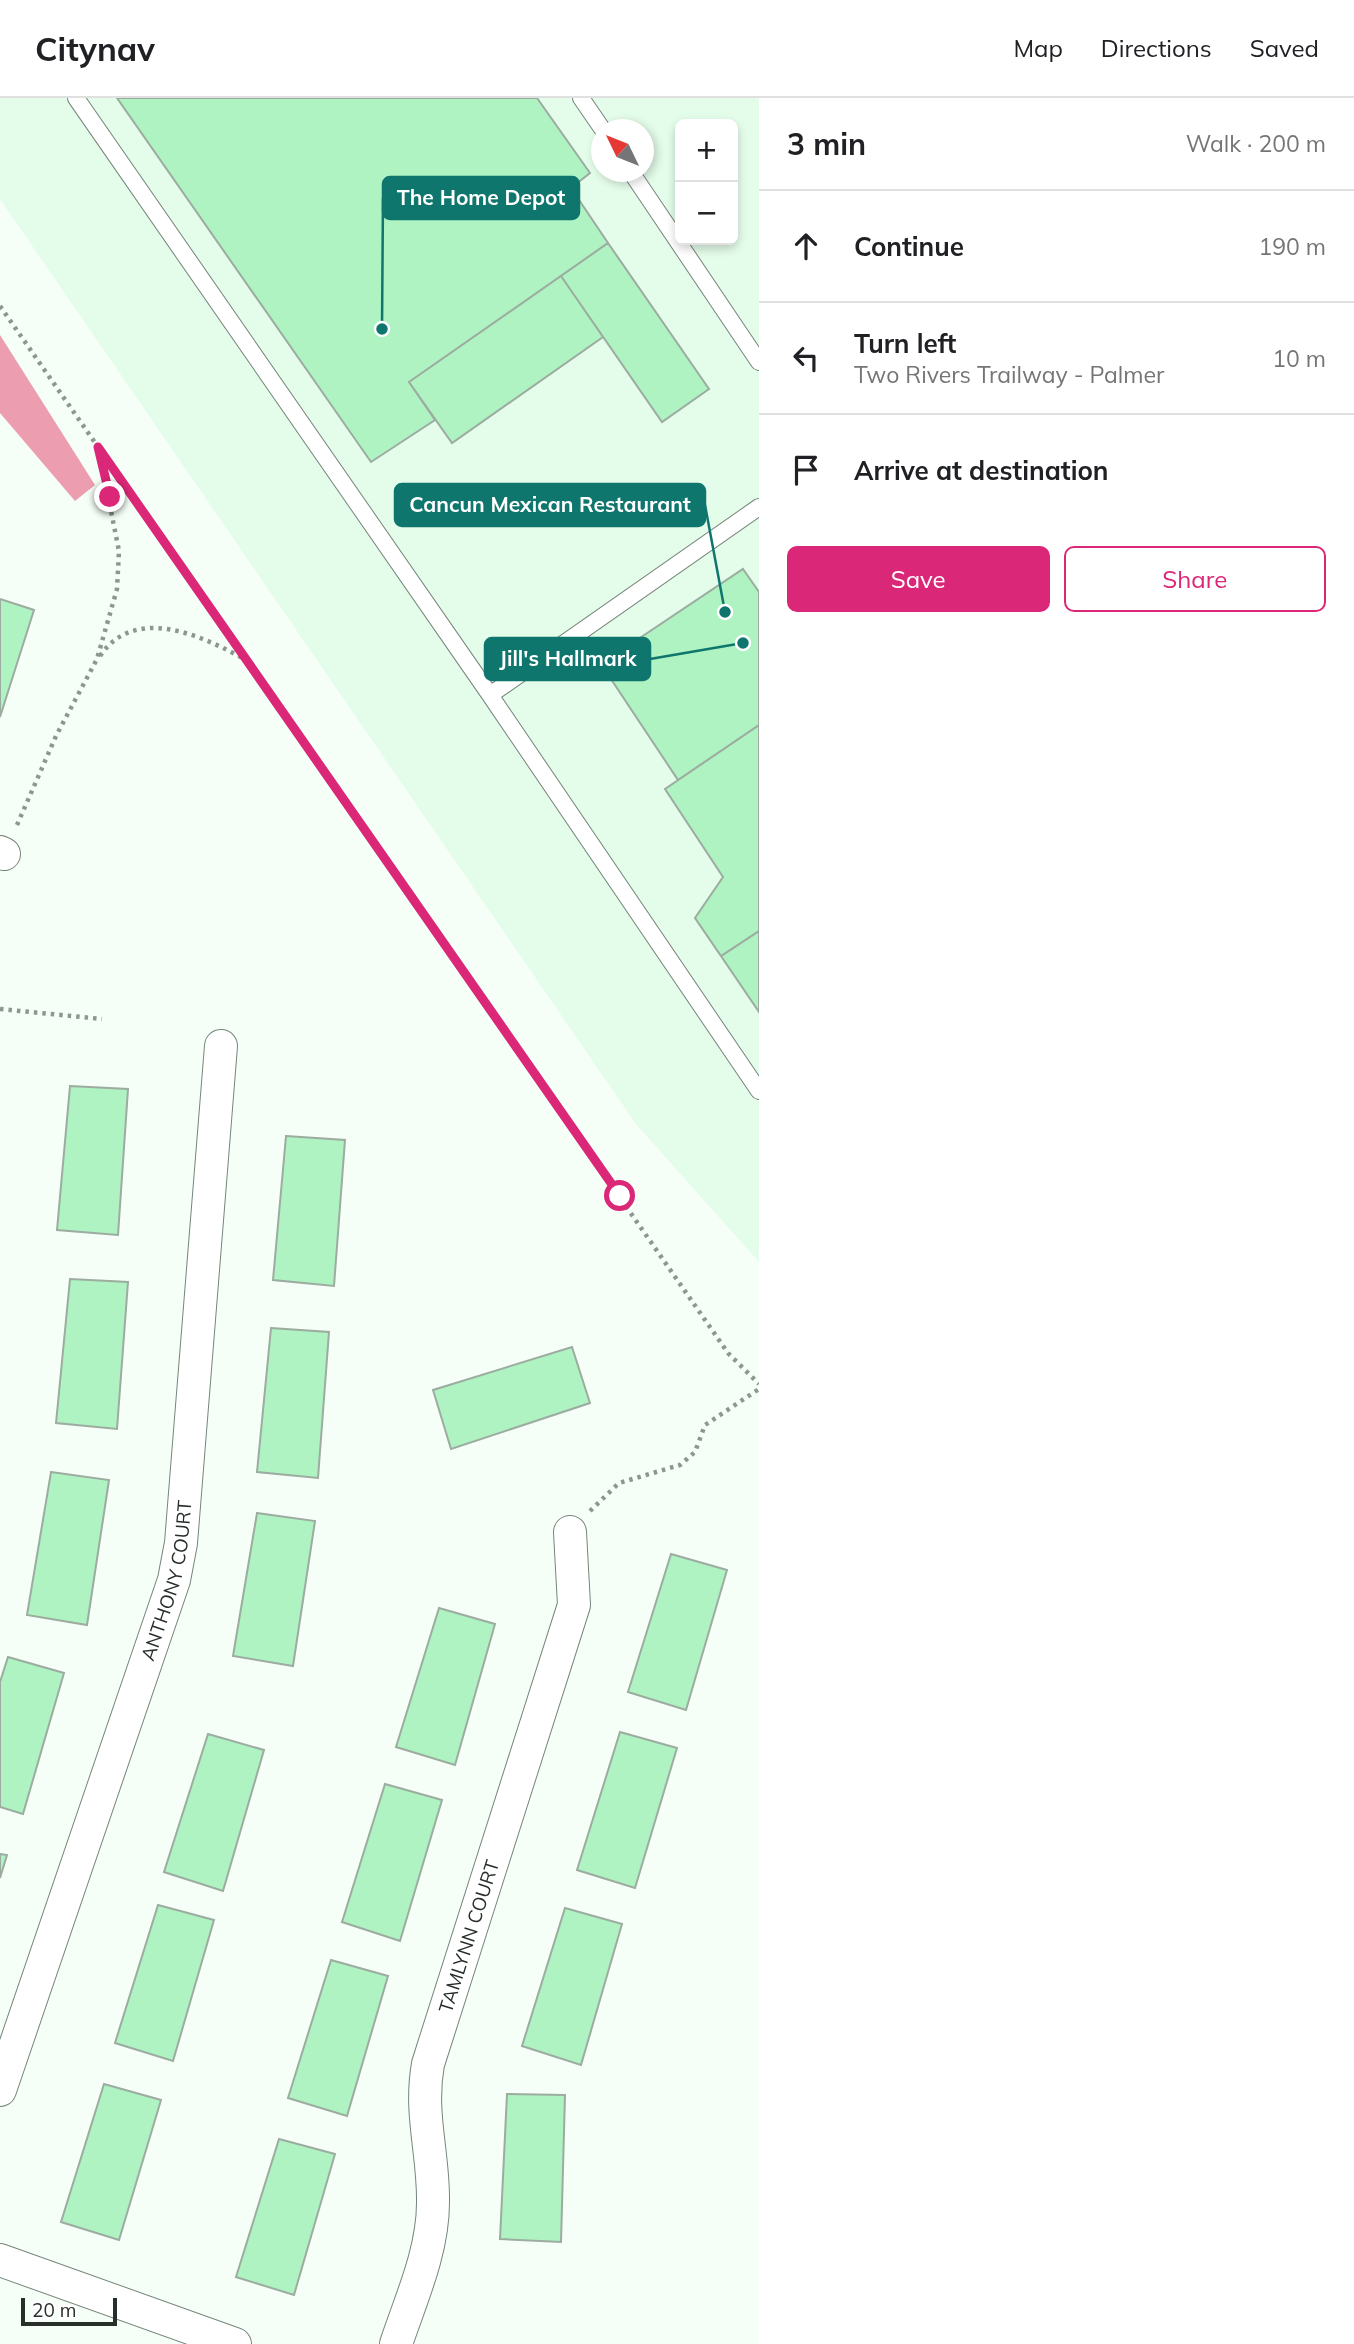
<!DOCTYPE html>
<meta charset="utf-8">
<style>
body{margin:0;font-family:Mulish,sans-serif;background:#f6f6f6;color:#202124}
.controls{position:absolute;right:21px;top:21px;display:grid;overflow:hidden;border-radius:10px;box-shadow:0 4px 10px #0003}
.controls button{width:63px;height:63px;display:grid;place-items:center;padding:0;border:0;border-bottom:2px solid #e0e0e0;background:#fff;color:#202124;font:35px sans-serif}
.compass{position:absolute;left:591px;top:21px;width:63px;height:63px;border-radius:50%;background:#fff;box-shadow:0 4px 10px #0003;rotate:313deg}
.scale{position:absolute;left:21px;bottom:18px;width:96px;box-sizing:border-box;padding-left:7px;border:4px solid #282e29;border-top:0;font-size:19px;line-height:24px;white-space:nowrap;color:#282e29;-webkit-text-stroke:5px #fff;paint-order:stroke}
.stop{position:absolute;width:21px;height:21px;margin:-16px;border:5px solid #db2777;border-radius:50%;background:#fff}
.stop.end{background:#db2777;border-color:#fff;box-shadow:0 2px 7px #0008}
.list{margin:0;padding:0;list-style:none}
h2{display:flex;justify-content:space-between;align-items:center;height:91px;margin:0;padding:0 28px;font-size:30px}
h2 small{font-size:23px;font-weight:400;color:#757577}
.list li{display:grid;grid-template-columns:46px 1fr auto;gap:21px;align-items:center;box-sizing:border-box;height:112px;padding:0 28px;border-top:2px solid #e0e0e0}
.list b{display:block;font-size:26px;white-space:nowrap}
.list p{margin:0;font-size:23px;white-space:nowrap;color:#757577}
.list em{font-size:23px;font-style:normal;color:#757577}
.actions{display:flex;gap:14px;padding:21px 28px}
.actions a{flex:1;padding:16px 0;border:2px solid #db2777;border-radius:10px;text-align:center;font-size:24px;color:#db2777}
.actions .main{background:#db2777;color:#fff}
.icon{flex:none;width:38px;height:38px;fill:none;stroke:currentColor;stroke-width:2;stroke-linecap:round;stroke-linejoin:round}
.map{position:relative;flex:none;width:759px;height:2246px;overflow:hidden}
header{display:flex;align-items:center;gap:42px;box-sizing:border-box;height:98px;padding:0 35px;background:#fff;border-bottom:2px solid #e0e0e0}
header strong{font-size:33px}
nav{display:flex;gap:38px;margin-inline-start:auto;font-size:24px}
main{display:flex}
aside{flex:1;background:#fff}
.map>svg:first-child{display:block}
.built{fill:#e4fcea;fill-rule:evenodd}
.forest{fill:#ec9db0}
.building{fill:#aef3c1;stroke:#9caca0;stroke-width:2}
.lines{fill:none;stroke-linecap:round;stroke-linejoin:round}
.lane-casing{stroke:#76857a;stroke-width:18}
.street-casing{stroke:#76857a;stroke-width:34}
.path{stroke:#8e968f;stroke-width:4.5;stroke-dasharray:3.5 5;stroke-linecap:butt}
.lane{stroke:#fff;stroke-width:16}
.street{stroke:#fff;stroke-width:32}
.route{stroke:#db2777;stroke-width:9}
.labels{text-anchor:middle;stroke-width:5;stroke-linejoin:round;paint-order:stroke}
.street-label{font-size:19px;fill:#282e29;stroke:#fff}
.leader{fill:none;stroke:#0f766e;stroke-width:2.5}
.callout-dot{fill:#0f766e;stroke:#fff;stroke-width:2.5}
.callout{fill:#0f766e;stroke:#0f766e;stroke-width:2.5}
.callout-label{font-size:21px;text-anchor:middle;font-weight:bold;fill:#fff}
</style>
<header>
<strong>Citynav</strong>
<nav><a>Map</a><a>Directions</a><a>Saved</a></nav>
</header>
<main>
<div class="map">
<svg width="759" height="2246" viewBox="0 0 759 2246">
<rect width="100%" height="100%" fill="#f5fff7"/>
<path class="built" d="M0 0H759V1164L636 1026 0 101ZM680 26H733V142H680ZM601 32H643V74H601Z"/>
<path class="forest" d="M0 237 95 387 75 403 0 315Z"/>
<path class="building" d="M117 0H537L590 75 571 90 608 145 409 284 435 322 371 364Z
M608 145 709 291 662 324 561 178Z
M561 178 603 239 452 345 409 284Z
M743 471 759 494V627L678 682 601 566Z
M0 501 34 512 0 619Z
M759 627V833L721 858 695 820 723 779 665 691Z
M759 833V914L721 858Z
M70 988 128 991 118 1137 57 1132Z
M286 1038 345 1042 334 1188 273 1182Z
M70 1181 128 1184 117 1331 56 1325Z
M271 1230 329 1234 318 1380 257 1374Z
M572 1249 590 1305 451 1351 433 1292Z
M51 1374 109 1382 87 1527 27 1517Z
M257 1415 315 1423 293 1568 233 1558Z
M671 1456 727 1472 686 1612 628 1594Z
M439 1510 495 1526 455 1667 396 1649Z
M8 1559 64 1575 23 1716 0 1709V1584Z
M620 1634 677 1650 635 1790 577 1772Z
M208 1636 264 1652 223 1793 164 1774Z
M385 1686 442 1702 400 1843 342 1824Z
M0 1756 7 1757 0 1780Z
M158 1807 214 1822 173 1963 115 1945Z
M565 1810 622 1826 581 1967 522 1948Z
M331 1862 388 1878 347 2018 288 2000Z
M104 1986 161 2002 119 2142 61 2124Z
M507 1996 565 1997 561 2144 500 2141Z
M279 2041 335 2056 294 2197 236 2179Z"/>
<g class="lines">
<g class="lane-casing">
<path id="lane" d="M76 0 490 597 759 993
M581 0 603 32
M631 74 759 264
M490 597 759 409"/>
</g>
<g class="street-casing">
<g id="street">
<path d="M0 754 4 756"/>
<path id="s1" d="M0 1992 174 1482 181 1445 221 948"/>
<path d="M0 2162 235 2246"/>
<path id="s2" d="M396 2246C411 2201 433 2153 433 2105 434 2056 419 2016 428 1966L574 1507 570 1434"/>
</g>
</g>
<path class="path" d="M0 208 728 1255 759 1286
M100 558C135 506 203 538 246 562
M17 727 56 638 97 561 117 491 119 453 99 353
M0 911 102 921
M590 1413 619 1385 680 1367 695 1354 705 1327 759 1291"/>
<use href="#lane" class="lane"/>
<use href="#street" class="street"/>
</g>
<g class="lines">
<path class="route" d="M110 399 98 349 620 1098"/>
</g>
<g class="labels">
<g class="street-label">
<text dy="7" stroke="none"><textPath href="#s1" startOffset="537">ANTHONY COURT</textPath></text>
<text dy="7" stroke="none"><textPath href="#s2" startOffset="420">TAMLYNN COURT</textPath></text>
</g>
</g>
<path class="leader" d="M382 231L383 100M725 514L705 407M743 545L650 561"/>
<g class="callout-dot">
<circle cx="382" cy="231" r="7"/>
<circle cx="725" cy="514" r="7"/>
<circle cx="743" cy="545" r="7"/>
</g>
<g class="callout">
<rect x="383" y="79" width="196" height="42" rx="7"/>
<rect x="395" y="386" width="310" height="42" rx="7"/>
<rect x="485" y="540" width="165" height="42" rx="7"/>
</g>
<g class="callout-label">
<text x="481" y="107">The Home Depot</text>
<text x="550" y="414">Cancun Mexican Restaurant</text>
<text x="568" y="568">Jill's Hallmark</text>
</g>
</svg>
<div class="controls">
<button>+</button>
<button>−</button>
</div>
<svg class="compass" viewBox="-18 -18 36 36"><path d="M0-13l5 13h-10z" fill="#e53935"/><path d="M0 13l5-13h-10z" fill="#757577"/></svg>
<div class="scale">20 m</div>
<div class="stop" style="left:620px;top:1098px"></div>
<div class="stop end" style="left:110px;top:399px"></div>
</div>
<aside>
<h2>3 min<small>Walk · 200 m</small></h2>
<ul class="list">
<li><svg class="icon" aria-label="ahead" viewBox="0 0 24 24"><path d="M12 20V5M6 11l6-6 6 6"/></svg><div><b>Continue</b></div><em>190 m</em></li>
<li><svg class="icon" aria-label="left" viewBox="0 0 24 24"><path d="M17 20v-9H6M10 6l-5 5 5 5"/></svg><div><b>Turn left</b><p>Two Rivers Trailway - Palmer</p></div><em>10 m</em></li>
<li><svg class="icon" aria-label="arrive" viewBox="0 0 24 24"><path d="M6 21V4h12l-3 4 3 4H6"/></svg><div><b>Arrive at destination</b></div></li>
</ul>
<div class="actions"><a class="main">Save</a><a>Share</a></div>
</aside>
</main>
